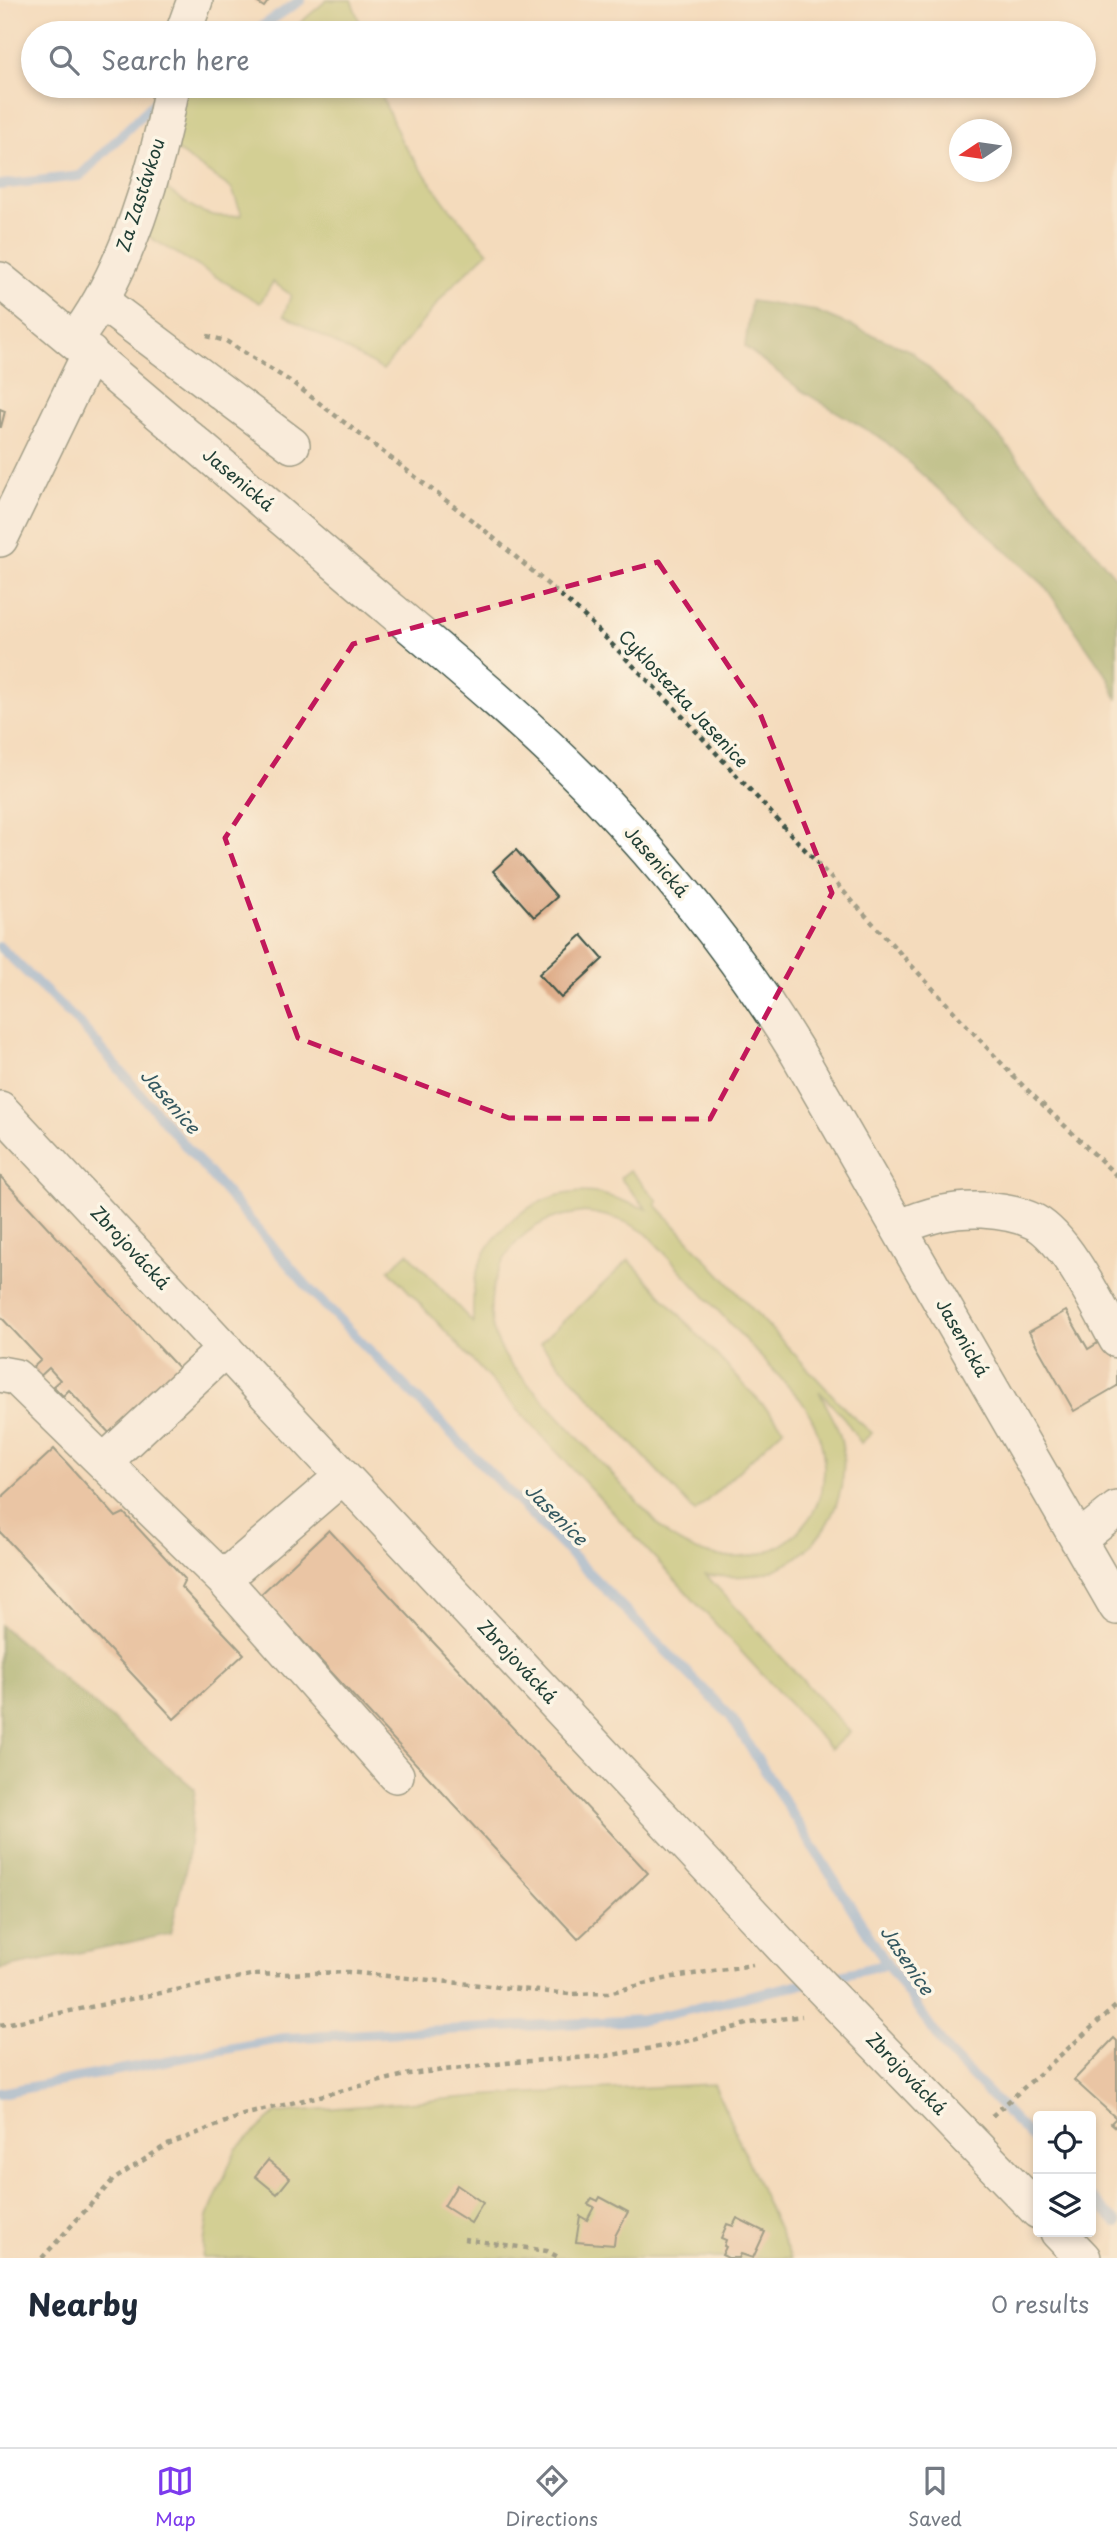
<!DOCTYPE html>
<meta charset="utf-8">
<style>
body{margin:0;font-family:"Playpen Sans",sans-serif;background:#f6f6f7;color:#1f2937}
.controls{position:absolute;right:21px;bottom:21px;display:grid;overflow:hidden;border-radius:7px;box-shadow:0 4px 10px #0003}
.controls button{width:63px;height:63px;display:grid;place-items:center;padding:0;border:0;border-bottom:2px solid #e0e1e3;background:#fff;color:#1f2937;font:35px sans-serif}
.compass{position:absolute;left:949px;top:119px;width:63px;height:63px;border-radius:50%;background:#fff;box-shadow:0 4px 10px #0003;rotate:257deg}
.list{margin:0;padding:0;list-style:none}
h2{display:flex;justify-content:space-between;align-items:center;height:91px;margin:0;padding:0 28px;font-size:30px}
h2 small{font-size:23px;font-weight:400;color:#747a83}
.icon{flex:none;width:38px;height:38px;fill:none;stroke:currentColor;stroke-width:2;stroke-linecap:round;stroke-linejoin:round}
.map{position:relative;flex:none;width:1117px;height:2258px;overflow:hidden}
.search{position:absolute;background:#fff;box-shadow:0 4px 10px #0003;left:21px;right:21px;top:21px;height:77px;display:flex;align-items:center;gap:18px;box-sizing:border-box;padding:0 24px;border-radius:38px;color:#747a83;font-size:26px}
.sheet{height:189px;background:#fff}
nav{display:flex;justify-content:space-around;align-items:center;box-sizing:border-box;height:98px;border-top:2px solid #e0e1e3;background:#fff;font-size:19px;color:#747a83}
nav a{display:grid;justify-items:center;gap:4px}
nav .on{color:#7c3aed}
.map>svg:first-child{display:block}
.green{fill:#abc065;stroke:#657e4c;stroke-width:2;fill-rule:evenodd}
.forest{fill:#88a65a;stroke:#547247;stroke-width:2}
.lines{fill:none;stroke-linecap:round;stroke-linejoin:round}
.stream{stroke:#75aae3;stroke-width:10}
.building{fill:#deab87}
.minor-casing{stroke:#3f5548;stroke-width:38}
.path{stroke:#3f5548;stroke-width:4.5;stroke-dasharray:5 5;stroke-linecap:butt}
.minor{stroke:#fff;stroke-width:35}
.marked{fill:none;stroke:#c2185b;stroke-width:5;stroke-dasharray:14 9;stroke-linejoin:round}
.labels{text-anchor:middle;stroke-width:7;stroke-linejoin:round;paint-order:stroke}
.street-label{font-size:18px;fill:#1f3d34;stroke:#fcf5e5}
.water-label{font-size:19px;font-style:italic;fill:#345860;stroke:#fcf5e5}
</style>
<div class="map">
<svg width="1117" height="2258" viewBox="0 0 1117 2258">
<rect width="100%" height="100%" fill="#fcf5e5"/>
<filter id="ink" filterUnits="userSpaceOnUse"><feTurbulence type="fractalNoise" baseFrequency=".0143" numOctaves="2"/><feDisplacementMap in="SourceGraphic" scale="14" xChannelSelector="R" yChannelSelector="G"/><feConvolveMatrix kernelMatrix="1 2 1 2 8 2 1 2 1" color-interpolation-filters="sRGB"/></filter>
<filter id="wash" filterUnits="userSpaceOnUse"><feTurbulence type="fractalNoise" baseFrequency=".00686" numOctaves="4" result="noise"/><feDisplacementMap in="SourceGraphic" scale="28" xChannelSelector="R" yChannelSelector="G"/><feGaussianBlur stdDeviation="1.57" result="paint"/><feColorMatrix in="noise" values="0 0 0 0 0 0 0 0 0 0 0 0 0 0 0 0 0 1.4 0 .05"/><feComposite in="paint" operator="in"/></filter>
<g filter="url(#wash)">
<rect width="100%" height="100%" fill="#f4dbbc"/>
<path class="green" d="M327 0H351L364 33H288Z
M185 86H377L402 142 446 204 488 252 450 288 383 370 284 315 291 295 273 282 260 303 146 235 161 185C192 206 203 221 242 215L232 189 169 145Z
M630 1170 658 1201 655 1204 849 1413 872 1433 861 1443 844 1418 819 1391C827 1409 839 1424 842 1445 851 1500 819 1557 765 1573 745 1578 725 1577 706 1575L850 1732 831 1749 389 1270 408 1253 473 1323C473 1307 472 1290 476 1275 490 1225 544 1186 595 1193 614 1196 629 1204 647 1209L620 1178ZM584 1212C609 1215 626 1220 647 1234L800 1399C872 1500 769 1604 668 1535L510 1364C506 1358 502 1352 499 1345 478 1303 499 1244 542 1223 555 1216 570 1214 584 1212Z
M629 1260 784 1428 695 1512 540 1343Z
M714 2084 791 2258H202L208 2216 236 2149 276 2113 495 2095Z"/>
<path class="forest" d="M751 301 816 311 911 351 998 435 1117 579V700L1109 679 1044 585 884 440 802 391 745 347Z
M0 1625 195 1789 187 1863 170 1934 0 1969Z"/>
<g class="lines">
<path class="stream" d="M252 33 301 0
M0 185 80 176 160 97
M0 947 79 1023 313 1293 731 1717 887 1964 949 2053 1038 2144
M822 1979 887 1964
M0 2093 284 2038 643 2020 806 1983
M1091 2197 1117 2223"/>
</g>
<g id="blocks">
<path class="building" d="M253 0H269L264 7Z
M0 409 5 411 1 427H0Z
M516 850 557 897 534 917 493 871Z
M582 935 603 959 561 998 539 974Z
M0 1176 183 1373 113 1437 69 1390 63 1396 53 1386 60 1380 49 1368 34 1382 27 1373 41 1360 0 1316Z
M1066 1311 1088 1349 1117 1331V1386L1074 1411 1029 1332Z
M54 1449 116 1517 124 1513 185 1579 181 1587 244 1654 174 1719 0 1532V1499Z
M329 1530 648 1873 578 1939 260 1595Z
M1114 2038 1117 2041V2128L1111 2123 1116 2118 1074 2080Z
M268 2160 290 2178 277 2194 255 2176Z
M457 2185 483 2203 471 2223 444 2206Z
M600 2197 628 2212 615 2236 614 2245 576 2242 580 2216 587 2220 594 2207 588 2204 592 2198 598 2201Z
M737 2218 765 2232 753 2258 741 2254 739 2258H728L722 2255 726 2247 724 2246 726 2240 721 2238 727 2224 733 2226Z"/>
</g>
</g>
<g filter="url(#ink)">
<use href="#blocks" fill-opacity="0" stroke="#3f5548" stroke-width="2"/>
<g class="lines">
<g class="minor-casing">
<path id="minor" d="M183 33 195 0
M0 280C114 373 226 470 338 565 426 640 518 713 598 796 672 874 741 960 797 1052L1117 1607
M102 302 292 445
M74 341C127 271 157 171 172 86
M0 539 90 353
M0 1109 797 1962 1038 2211
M899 1228C928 1215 951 1209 982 1210 1000 1211 1019 1214 1035 1222 1067 1239 1099 1308 1117 1340
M0 1374 16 1377 223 1579
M104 1462 225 1349
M343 1476 223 1579 396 1775
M1078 1540 1117 1509
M1058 2232 1083 2258"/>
</g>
<path class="path" d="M207 336 226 341 293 383 482 528 580 612 672 705 1015 1078 1117 1176
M0 2025 251 1975 348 1972 570 1994 608 1993 673 1977 753 1965
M992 2116 1117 2005
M464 2239 547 2251 560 2258
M42 2258 113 2180 165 2146 243 2115 409 2074 515 2062 606 2056 676 2044 750 2023 802 2016"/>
<use href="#minor" class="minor"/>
</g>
</g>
<path d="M0 0H1117V2258H0ZM658 562 759 711 832 893 710 1119 509 1118 298 1038 225 838 353 644Z" fill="#f4dbbc" fill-opacity=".55" fill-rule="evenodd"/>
<path class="marked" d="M658 562 759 711 832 893 710 1119 509 1118 298 1038 225 838 353 644Z"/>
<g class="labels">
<g class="street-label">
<text transform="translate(141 195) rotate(-72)" y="6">Za Zastávkou</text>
<text transform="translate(238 480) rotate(40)" y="6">Jasenická</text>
<text transform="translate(683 699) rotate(47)" y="6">Cyklostezka Jasenice</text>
<text transform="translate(656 862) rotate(49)" y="6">Jasenická</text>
<text transform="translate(130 1248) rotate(47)" y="6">Zbrojovácká</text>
<text transform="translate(962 1338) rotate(60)" y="6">Jasenická</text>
<text transform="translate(517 1662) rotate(47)" y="6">Zbrojovácká</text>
<text transform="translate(906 2074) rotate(46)" y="6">Zbrojovácká</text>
</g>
<g class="water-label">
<text transform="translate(170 1101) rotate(49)" y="7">Jasenice</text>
<text transform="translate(556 1514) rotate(45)" y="7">Jasenice</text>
<text transform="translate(907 1960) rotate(56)" y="7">Jasenice</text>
</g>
</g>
</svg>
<div class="controls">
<button><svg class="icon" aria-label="locate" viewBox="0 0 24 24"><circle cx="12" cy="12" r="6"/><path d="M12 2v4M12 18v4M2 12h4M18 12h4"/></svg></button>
<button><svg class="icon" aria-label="layers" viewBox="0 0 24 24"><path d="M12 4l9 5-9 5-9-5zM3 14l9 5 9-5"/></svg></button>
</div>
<svg class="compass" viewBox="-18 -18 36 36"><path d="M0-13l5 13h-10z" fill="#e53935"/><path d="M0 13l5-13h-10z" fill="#747a83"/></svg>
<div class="search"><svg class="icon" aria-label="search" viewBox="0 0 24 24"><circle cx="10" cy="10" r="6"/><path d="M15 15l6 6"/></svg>Search here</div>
</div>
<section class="sheet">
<h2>Nearby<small>0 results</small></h2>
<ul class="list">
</ul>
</section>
<nav>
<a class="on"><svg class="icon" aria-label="map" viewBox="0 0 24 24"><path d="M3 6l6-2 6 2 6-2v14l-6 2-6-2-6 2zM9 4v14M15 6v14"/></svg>Map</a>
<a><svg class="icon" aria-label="directions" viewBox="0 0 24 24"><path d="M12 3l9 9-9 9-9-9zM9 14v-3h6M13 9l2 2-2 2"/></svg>Directions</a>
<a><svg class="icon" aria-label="saved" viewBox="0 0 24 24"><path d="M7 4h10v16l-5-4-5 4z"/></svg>Saved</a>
</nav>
